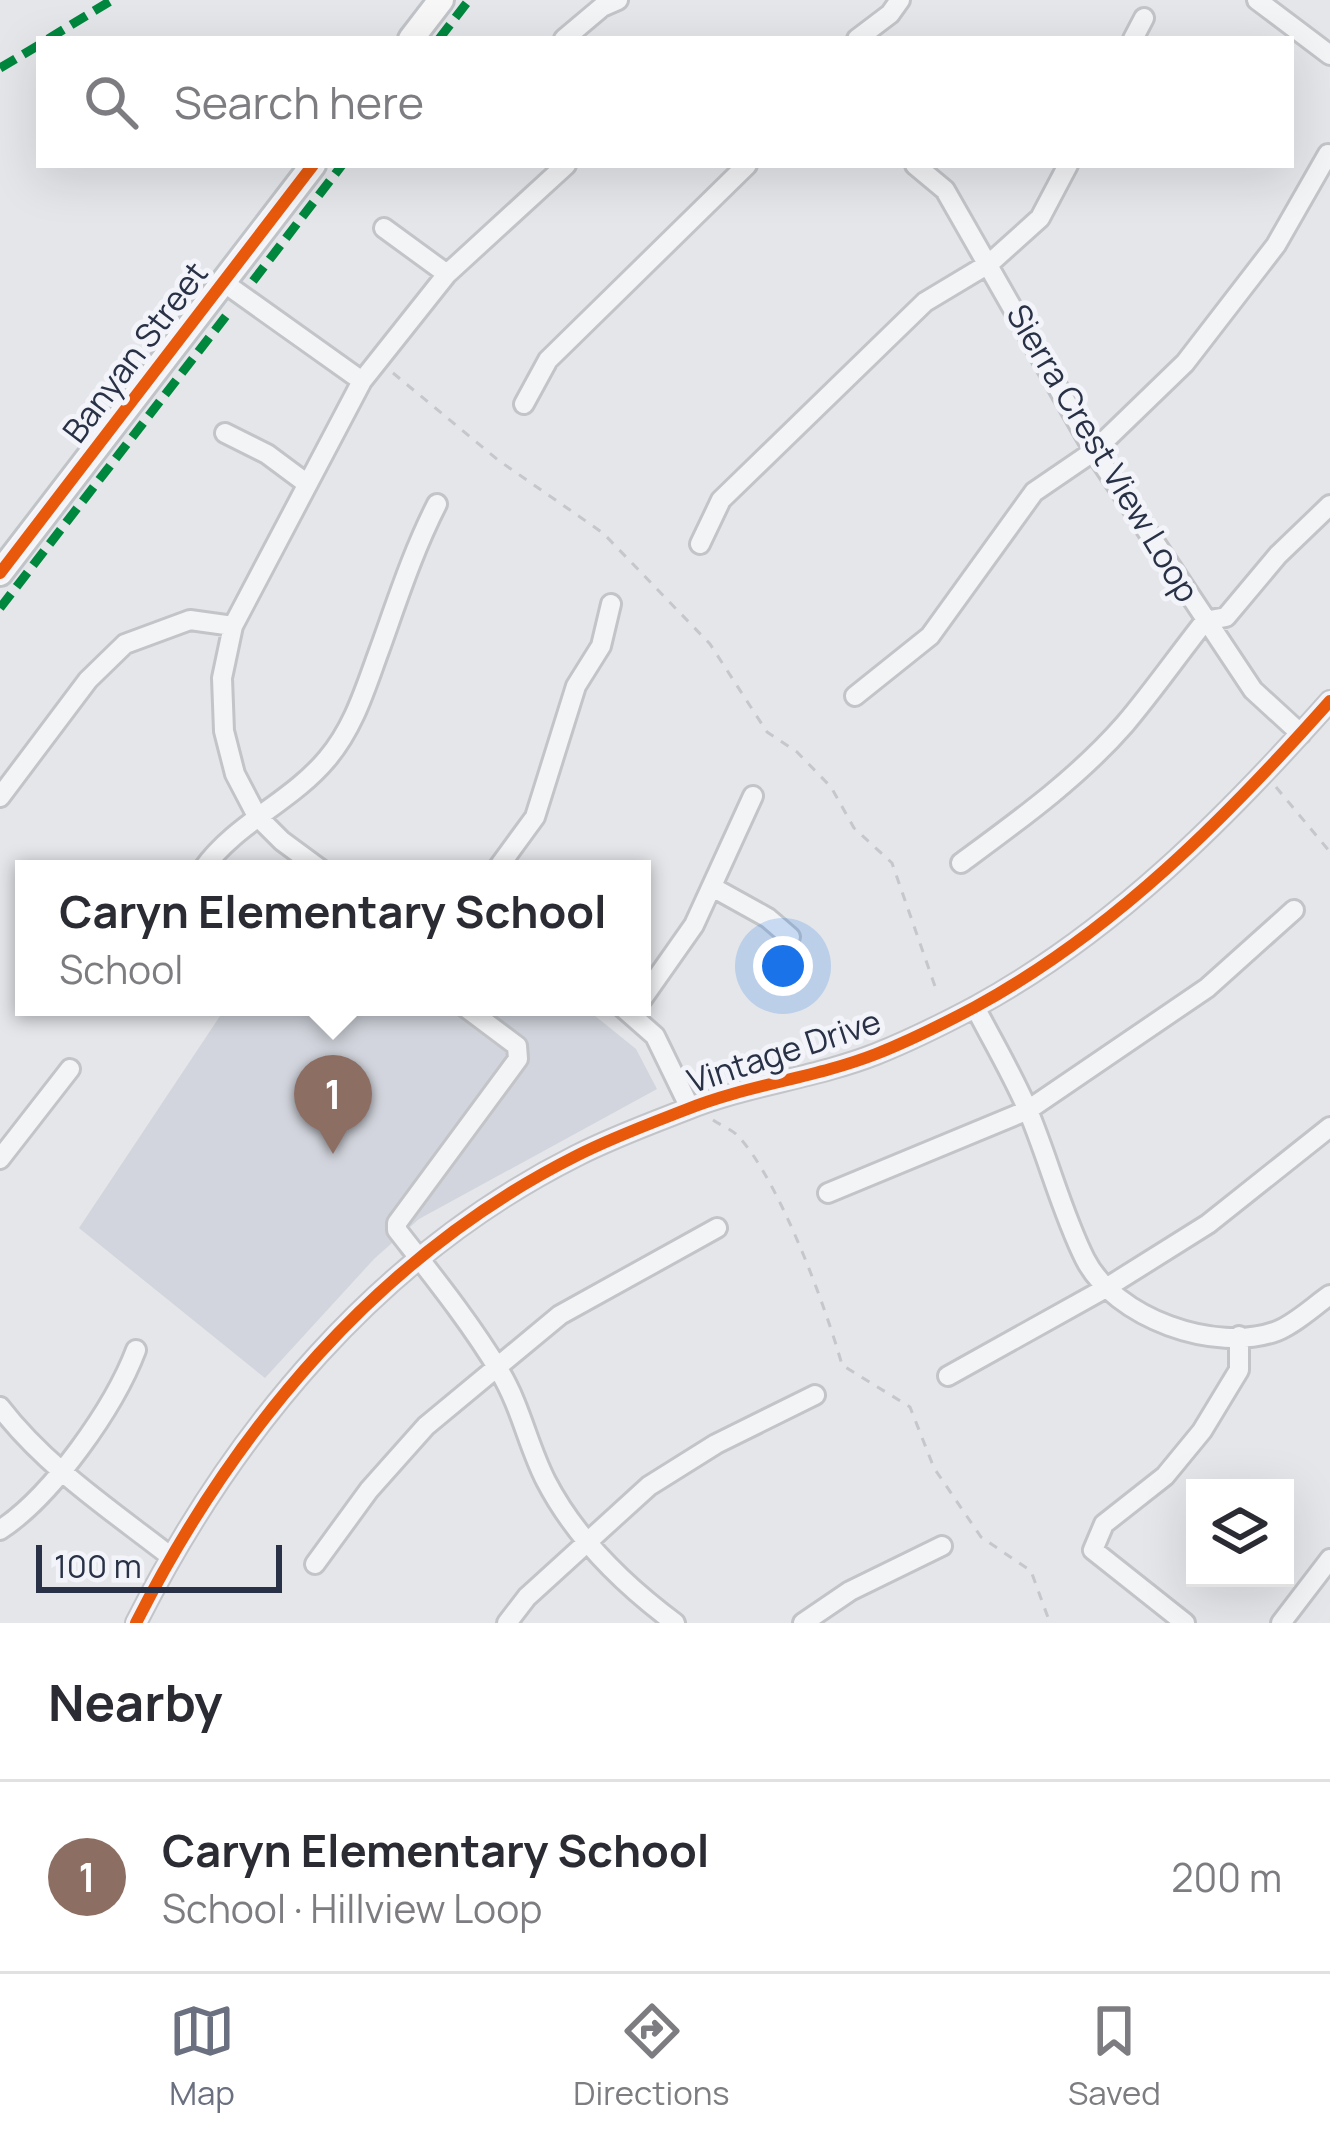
<!DOCTYPE html>
<meta charset="utf-8">
<style>
body{margin:0;font-family:Manrope,sans-serif;background:#f7f7f7;color:#2b2b33}
.controls{position:absolute;right:36px;bottom:36px;display:grid;overflow:hidden;border-radius:0px;box-shadow:0 12px 48px #0002}
.controls button{width:108px;height:108px;display:grid;place-items:center;padding:0;border:0;border-bottom:3px solid #e1e1e2;background:#fff;color:#2b2b33;font:60px sans-serif}
.scale{position:absolute;left:36px;bottom:30px;width:246px;box-sizing:border-box;padding-left:12px;border:6px solid #283145;border-top:0;font-size:33px;line-height:42px;white-space:nowrap;color:#283145;-webkit-text-stroke:9px #f2f4f9;paint-order:stroke}
.you{position:absolute;left:783px;top:966px;width:42px;height:42px;margin:-30px;border:9px solid #fff;border-radius:50%;background:#1a73e8;box-shadow:0 0 0 18px #1a73e833}
.badge{display:grid;place-items:center;width:78px;height:78px;border-radius:50%;background:#6a707f;color:#fff;font-size:39px;font-weight:700}
.pin{position:absolute;translate:-50% -99px;filter:drop-shadow(0 3px 6px #0008)}
.pin::after{content:'';position:absolute;top:63px;width:42px;height:36px;background:inherit;clip-path:polygon(0 0,100% 0,50% 100%)}
.popup{position:absolute;left:15px;top:860px;width:636px;height:156px;box-sizing:border-box;display:grid;place-content:center;border-radius:0px;background:#fff;filter:drop-shadow(0 3px 9px #0005);font-size:39px;white-space:nowrap;color:#7c7c81}
.popup b{font-size:45px;color:#2b2b33}
.popup::after{content:'';position:absolute;left:50%;top:100%;margin-left:-24px;border:24px solid transparent;border-top-color:#fff}
.list{margin:0;padding:0;list-style:none}
h2{display:flex;justify-content:space-between;align-items:center;height:156px;margin:0;padding:0 48px;font-size:51px}
h2 small{font-size:39px;font-weight:400;color:#7c7c81}
.list li{display:grid;grid-template-columns:78px 1fr auto;gap:36px;align-items:center;box-sizing:border-box;height:192px;padding:0 48px;border-top:3px solid #e1e1e2}
.list b{display:block;font-size:45px;white-space:nowrap}
.list p{margin:0;font-size:39px;white-space:nowrap;color:#7c7c81}
.list em{font-size:39px;font-style:normal;color:#7c7c81}
.icon{flex:none;width:66px;height:66px;fill:none;stroke:currentColor;stroke-width:2;stroke-linecap:round;stroke-linejoin:round}
.map{position:relative;flex:none;width:1330px;height:1623px;overflow:hidden}
.search{position:absolute;background:#fff;box-shadow:0 12px 48px #0002;left:36px;right:36px;top:36px;height:132px;display:flex;align-items:center;gap:30px;box-sizing:border-box;padding:0 42px;border-radius:0px;color:#7c7c81;font-size:45px}
.sheet{height:348px;background:#fff}
nav{display:flex;justify-content:space-around;align-items:center;box-sizing:border-box;height:168px;border-top:3px solid #e1e1e2;background:#fff;font-size:33px;color:#7c7c81}
nav a{display:grid;justify-items:center;gap:6px}
nav .on{color:#6a707f}
.map>svg:first-child{display:block}
.built{fill:#d2d5dd}
.lines{fill:none;stroke-linecap:round;stroke-linejoin:round}
.minor-casing{stroke:#c2c4c8;stroke-width:24}
.major-casing{stroke:#c0c3c7;stroke-width:30}
.path{stroke:#c5c7cc;stroke-width:3;stroke-dasharray:9 9;stroke-linecap:butt}
.minor{stroke:#f3f4f6;stroke-width:18}
.major{stroke:#f7f7f8;stroke-width:24}
.quiet{stroke:#00873e;stroke-width:9;stroke-dasharray:18 9;stroke-linecap:butt}
.cycleway-casing{stroke:#f2f4f9;stroke-width:20}
.cycleway{stroke:#e8590c;stroke-width:12}
.labels{text-anchor:middle;stroke-width:10;stroke-linejoin:round;paint-order:stroke}
.street-label{font-size:33px;fill:#283145;stroke:#f2f4f9}
</style>
<div class="map">
<svg width="1330" height="1623" viewBox="0 0 1330 1623">
<rect width="100%" height="100%" fill="#e4e6ea"/>
<path class="built" d="M226 1007H575L589 1011 636 1049 657 1089 419 1219 374 1259 265 1378 79 1228Z"/>
<g class="lines">
<g class="minor-casing">
<path id="minor" d="M1257 0 1330 55
M564 39 602 7 618 0
M857 39 890 14 900 0
M1133 39 1144 18
M915 165 945 190 1094 451 1253 690 1301 734
M384 228 447 274
M223 282 362 381
M524 404 548 360 747 165
M225 433 267 454 306 483
M700 544 721 500 925 302 990 263 1040 218 1068 165
M855 696 930 636 1034 492 1094 451 1185 363 1276 245 1328 154
M0 797 88 680 125 644 190 620 233 626
M961 863C1018 821 1078 778 1125 724 1153 691 1178 655 1205 621L1226 617 1278 555 1330 505
M203 869C236 823 291 802 327 759 354 727 365 689 379 651 397 601 413 551 437 504
M320 869 282 841 257 816 235 774 224 731 222 678 233 626 362 381 447 274 566 165
M497 869 535 817 576 686 601 646 611 604
M714 888 768 918 790 937
M642 999 694 925 753 796
M465 1007 517 1046 518 1059 397 1223V1230C432 1275 470 1322 500 1372 521 1407 528 1446 546 1481 576 1539 624 1585 675 1623
M622 1007 655 1036 690 1108
M975 1007C993 1042 1014 1077 1029 1113 1049 1161 1062 1213 1085 1259 1115 1318 1215 1354 1277 1331 1295 1324 1314 1306 1330 1295
M0 1159 70 1069
M828 1193 1028 1110 1207 988 1294 910
M948 1376 1106 1288 1208 1224 1330 1127
M0 1407C46 1467 111 1510 170 1556
M0 1530C52 1496 114 1408 136 1350
M315 1564 369 1490 426 1426 560 1315 717 1228
M136 1623C234 1429 379 1255 576 1156 611 1138 649 1124 685 1110 746 1085 815 1078 876 1054 909 1041 943 1024 975 1007 1113 932 1226 818 1330 701
M507 1623 527 1597 649 1486 716 1444 815 1395
M803 1623 850 1591 942 1546
M1185 1623 1093 1550 1104 1524 1165 1476 1202 1431 1239 1370V1336
M1281 1623 1330 1559"/>
</g>
<g class="major-casing">
<path id="major" d="M411 39 441 0
M0 573 313 165"/>
</g>
<path class="path" d="M393 373 498 460 603 533 710 644 767 732 797 752 831 787 854 828 892 863 937 992
M1276 787 1330 852
M713 1120C720 1125 731 1129 737 1135 778 1177 826 1307 842 1365L910 1407 934 1468 981 1537 1031 1571 1050 1623"/>
<use href="#minor" class="minor"/>
<use href="#major" class="major"/>
<path class="quiet" d="M48 39 112 0
M439 39 469 0
M0 68 39 45
M253 281 342 165
M0 608 229 312"/>
<g class="cycleway-casing">
<path id="cycleway" d="M0 573 313 165
M136 1623C234 1429 379 1255 576 1156 611 1138 649 1124 685 1110 746 1085 815 1078 876 1054 909 1041 943 1024 975 1007 1113 932 1226 818 1330 701"/>
</g>
<use href="#cycleway" class="cycleway"/>
</g>
<g class="labels">
<g class="street-label">
<text transform="translate(135 352) rotate(-53)" y="12">Banyan Street</text>
<text transform="translate(1103 453) rotate(59)" y="12">Sierra Crest View Loop</text>
<text transform="translate(784 1051) rotate(-18)" y="12">Vintage Drive</text>
</g>
</g>
</svg>
<div class="controls">
<button><svg class="icon" aria-label="layers" viewBox="0 0 24 24"><path d="M12 4l9 5-9 5-9-5zM3 14l9 5 9-5"/></svg></button>
</div>
<div class="scale">100 m</div>
<div class="you"></div>
<div class="pin badge" style="left:333px;top:1154px;background:#8d6e63">1</div>
<div class="popup"><b>Caryn Elementary School</b>School</div>
<div class="search"><svg class="icon" aria-label="search" viewBox="0 0 24 24"><circle cx="10" cy="10" r="6"/><path d="M15 15l6 6"/></svg>Search here</div>
</div>
<section class="sheet">
<h2>Nearby<small></small></h2>
<ul class="list">
<li><span class="badge" style="background:#8d6e63">1</span><div><b>Caryn Elementary School</b><p>School · Hillview Loop</p></div><em>200 m</em></li>
</ul>
</section>
<nav>
<a class="on"><svg class="icon" aria-label="map" viewBox="0 0 24 24"><path d="M3 6l6-2 6 2 6-2v14l-6 2-6-2-6 2zM9 4v14M15 6v14"/></svg>Map</a>
<a><svg class="icon" aria-label="directions" viewBox="0 0 24 24"><path d="M12 3l9 9-9 9-9-9zM9 14v-3h6M13 9l2 2-2 2"/></svg>Directions</a>
<a><svg class="icon" aria-label="saved" viewBox="0 0 24 24"><path d="M7 4h10v16l-5-4-5 4z"/></svg>Saved</a>
</nav>
